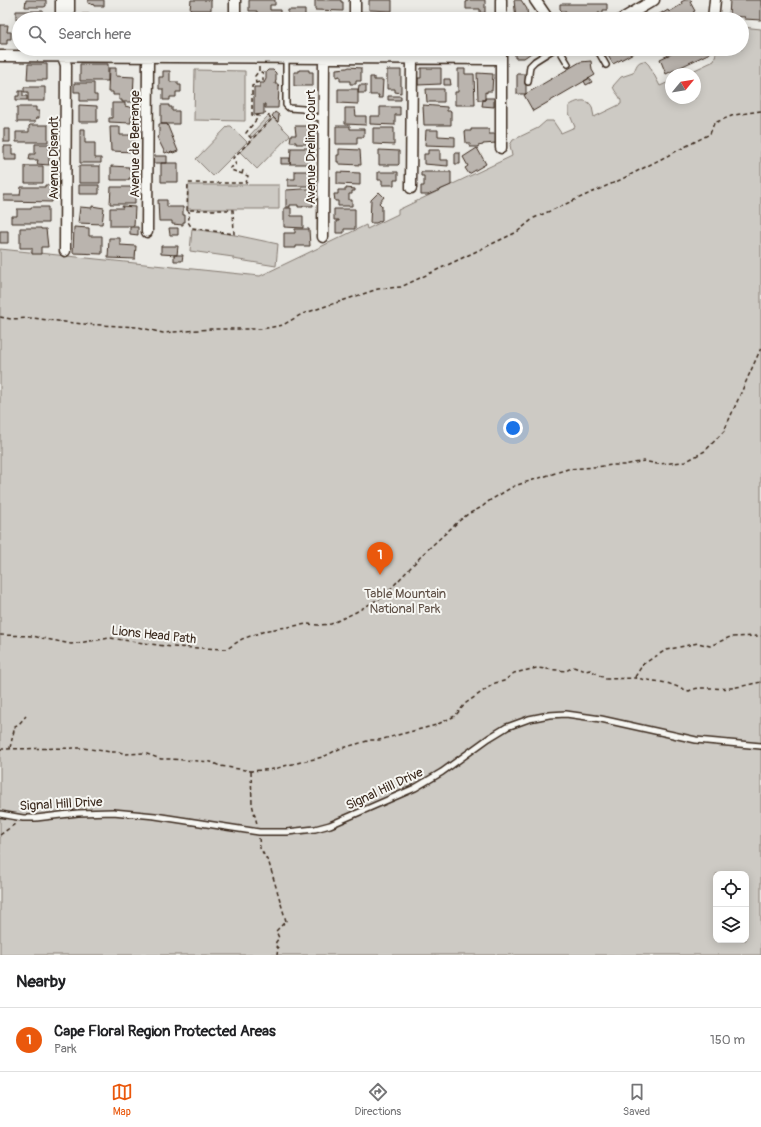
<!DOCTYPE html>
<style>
body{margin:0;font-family:Pangolin,sans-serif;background:#f6f6f6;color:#202124}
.controls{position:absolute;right:12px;bottom:12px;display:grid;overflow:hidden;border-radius:8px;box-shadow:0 2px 10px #0003}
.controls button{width:36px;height:36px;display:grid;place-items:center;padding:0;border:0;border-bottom:1px solid #e0e0e0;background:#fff;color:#202124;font:20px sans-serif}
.compass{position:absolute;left:665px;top:68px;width:36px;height:36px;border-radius:50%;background:#fff;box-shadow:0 2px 10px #0003;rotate:60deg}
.you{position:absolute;left:513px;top:428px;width:14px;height:14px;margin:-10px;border:3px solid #fff;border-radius:50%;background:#1a73e8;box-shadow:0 0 0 6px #1a73e833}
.badge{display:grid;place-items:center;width:26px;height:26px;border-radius:50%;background:#ea580c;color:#fff;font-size:13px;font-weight:700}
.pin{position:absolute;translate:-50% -33px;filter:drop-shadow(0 1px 2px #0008)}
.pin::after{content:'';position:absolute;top:21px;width:14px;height:12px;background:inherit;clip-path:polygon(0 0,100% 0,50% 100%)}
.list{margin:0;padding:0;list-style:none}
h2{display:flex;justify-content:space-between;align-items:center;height:52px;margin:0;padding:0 16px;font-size:17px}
h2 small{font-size:13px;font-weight:400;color:#757577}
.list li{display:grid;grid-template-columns:26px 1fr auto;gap:12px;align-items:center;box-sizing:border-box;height:64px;padding:0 16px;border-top:1px solid #e0e0e0}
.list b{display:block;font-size:15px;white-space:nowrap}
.list p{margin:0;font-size:13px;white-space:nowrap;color:#757577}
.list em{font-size:13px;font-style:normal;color:#757577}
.icon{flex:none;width:22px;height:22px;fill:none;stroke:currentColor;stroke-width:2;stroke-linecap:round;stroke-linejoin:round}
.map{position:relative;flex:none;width:761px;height:955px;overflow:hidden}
.search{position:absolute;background:#fff;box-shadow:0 2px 10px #0003;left:12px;right:12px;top:12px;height:44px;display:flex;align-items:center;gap:10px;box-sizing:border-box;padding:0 14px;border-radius:22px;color:#757577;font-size:15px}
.sheet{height:116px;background:#fff}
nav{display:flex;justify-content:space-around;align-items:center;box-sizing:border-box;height:56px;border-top:1px solid #e0e0e0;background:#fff;font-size:11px;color:#757577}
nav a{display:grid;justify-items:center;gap:2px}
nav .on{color:#ea580c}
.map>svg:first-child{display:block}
.green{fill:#cdcac4;stroke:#847a71;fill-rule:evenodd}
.building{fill:#bab4ae;stroke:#3b2a1e}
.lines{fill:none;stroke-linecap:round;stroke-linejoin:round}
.lane-casing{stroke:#3b2a1e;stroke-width:8}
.street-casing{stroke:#3b2a1e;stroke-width:13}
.path{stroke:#3b2a1e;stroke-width:1.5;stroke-dasharray:4 3;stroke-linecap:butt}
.lane{stroke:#f6f6f2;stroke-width:5}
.street{stroke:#f6f6f2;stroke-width:10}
.labels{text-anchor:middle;stroke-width:4;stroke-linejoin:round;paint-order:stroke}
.street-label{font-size:13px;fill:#3b2a1e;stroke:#f6f6f2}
.park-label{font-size:13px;fill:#605248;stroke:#f6f6f2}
</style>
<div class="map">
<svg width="761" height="955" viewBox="0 0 761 955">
<rect width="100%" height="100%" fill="#ebeae5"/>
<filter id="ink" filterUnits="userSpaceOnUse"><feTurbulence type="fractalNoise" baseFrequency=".025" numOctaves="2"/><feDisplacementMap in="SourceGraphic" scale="8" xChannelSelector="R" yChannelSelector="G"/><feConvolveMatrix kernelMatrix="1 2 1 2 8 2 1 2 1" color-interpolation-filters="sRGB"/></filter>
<g filter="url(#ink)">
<path class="green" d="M742 27 761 29V955H0V249L260 276 366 225 367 229 398 214V210L512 156 510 145 513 140 538 128 546 121H553L561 133 575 127 569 113V106C575 101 588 97 592 107 593 110 593 114 594 117L621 104C622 96 614 93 613 86L621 77 633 73C637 67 636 61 645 61L649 65 660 86 671 81V98H695V74H686L714 61 717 49H742ZM716 874H746V940H716Z
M195 70 245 71V121L194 120Z
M268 116 271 118 252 137 250 135Z
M273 118 290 135 257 169 240 152Z
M228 126H231L247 142 213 176 196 159Z
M188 185H279V209H188Z
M192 229 235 235 278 244 276 266 233 259V257L190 251Z"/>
<path class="building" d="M26 0H46V6L44 7H25Z
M88 0H104V6H94V5L88 3Z
M191 0H211V10H190Z
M249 0H275V5H270V10H280V18L257 19V11H249Z
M315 0H341V2H343V11L315 10Z
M369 0H392V11L369 10Z
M467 0H485V13H480V9H466V2H467Z
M514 0H521L527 9 528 19H516Z
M685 0H691L692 1 690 2 695 11 693 12 696 16 691 19H651L663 12V13L668 10 669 12 682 4 681 2Z
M730 0H761V20L744 19 745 17 729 16Z
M560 4H607V10H603V13H598V15H593V19H571V18H566V11H562L560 9Z
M288 10H305V19H288Z
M16 11H43V19L16 20Z
M361 12H369V16H367V19H360Z
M195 13 209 14V19H190V14Z
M82 14H111V19H82Z
M369 14H375V16H390V19H367Z
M325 18H341V19H325Z
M0 25H8L7 32H11V39H7V44H0Z
M390 49H399V52H390Z
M429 49H438V52H429Z
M515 49H537L524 58H515Z
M602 49H641L613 64 604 49Z
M682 49H708L710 53 666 74 660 59Z
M591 61 592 70 595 75 533 111 524 95 580 62Z
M28 64H47V80H27Z
M80 64H108V81H80Z
M349 67 361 68V81H356V84H350V81H340V76L336 77V69L347 68Z
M109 68H116V76L134 77 133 98H135V102H122V100H119V95H113V92H108Z
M421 68H441V84L418 85V78H421Z
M458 69H465V74H474L475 105H455V92H458Z
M268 70H273L276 73V80L275 84H278L279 87 278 108H265V104H264V114L254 115V87H260V83H264L266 79V72Z
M299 70H309V72H313V86H294V72H299Z
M387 70H401V93L395 92V89H387Z
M163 71H170V82H178V85H181V92H176V97H170V100H163V89H159V77H163Z
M477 73 493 74 492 91H487V93L485 92V100H478Z
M517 74H526V94H517Z
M370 77H374V80H383L382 98H378L379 95H370Z
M589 78 592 82 586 85 584 81Z
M444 79H450L451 85H444Z
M74 83H94V95H97V101H80V92H74Z
M359 85H366V93H358Z
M24 87H45V101H28V92H24Z
M338 89H358V104L338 103Z
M426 89H444V102H427Z
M19 91H23V96H27V100H16V96H19Z
M388 96H401V100H388Z
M485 98H494V107L482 106 483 100H485Z
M112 103H125V106L133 108V117H131V123L109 122V118H112Z
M79 105 97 106V122H79Z
M161 105H169V107H172V111H179V124H161Z
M423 105 447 107V111H451V125H424Z
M17 107H36V111H39V118H36L35 122H17Z
M380 107H400V115H395V125L370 124V116H380Z
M345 108H355L356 116H366V125L345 124Z
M275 112 279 115 278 122 272 116Z
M159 124H167L178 151 173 153 172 152 169 153 168 152 165 153 157 137 159 136Z
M30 125H48V142H16V132H29V126Z
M311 125H317V132H311Z
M295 126H311V142H310V144H296V142H290L291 135H296Z
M336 126H350V129H364V137H357V144H336Z
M110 127H120V135H135L134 152 111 151Z
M373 128H394V145L373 144Z
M4 129H10V142H4Z
M80 129H85V143H95V158H101V163H80Z
M471 129H489V134H496V143L483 144V145L478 146V147H470V143H466L465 131H471Z
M426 130H438V136L455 137V146L425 145Z
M35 144H49V165L37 164 38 160H29L30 154H35Z
M4 146H12V154H17V160H4Z
M291 148H310V164H290Z
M477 148 486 164 469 174 465 168 468 166 463 157Z
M339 149 360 150 361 165 339 164V162H337V155H339Z
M379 150 399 151V164L398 165H379Z
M428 150H440V160H448V166L424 164V154H428Z
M455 153H460V164H455Z
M153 156H167V163H153Z
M281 158H290V164H281Z
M161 163H178V182H161Z
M25 166H43V183H25Z
M79 166H100V183H79Z
M111 166 129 167V169H134V178H129V180H111Z
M295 171H310V186H288V179H295Z
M337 172 360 173V185L337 184Z
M378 172H398V180H394V185H382V180H378Z
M421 172H451V185L428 195H421V186H424V176H421Z
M45 185H52V202L4 201V195H20L21 187H45Z
M79 185H99V194H79Z
M111 187H135V204H110Z
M346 188 355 189V191H352V194H349V200H352V206H338V201H335L334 194H338V190H346Z
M302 189H316L315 197H313V206H303V207H298V205H290V207H286V190Z
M379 192 384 197 379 203 382 206V220L376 223H370L371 200Z
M158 200H167V207H183V215H185V222H183V225L172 224V221H159Z
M92 206 104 208 102 224 78 223 80 207 92 208Z
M122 206 135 207 134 226H110V208H123Z
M31 207H48V223H11V216H17V209H31Z
M284 208H291V216H303V228L284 227Z
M334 209H355V229H344V233H336V221H339V220H334Z
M74 227 89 228V236H102V254L73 253Z
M130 227H138V235L130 234Z
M20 228H41V229H46L48 247H41V254H32V248H20Z
M169 228H178V235H170Z
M295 229H309L310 246H296V248H284V233H295Z
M0 231H8V243H0Z
M109 238H120V245L136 246 135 259 108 258Z
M161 246H178L177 255 161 254Z
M174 255H183L182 261H174Z"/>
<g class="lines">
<g class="lane-casing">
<path id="lane" d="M559 49 568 64
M597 49 606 65
M286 57V105L289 108 303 109 313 117 324 118
M528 82 530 66 535 61 554 49
M0 814 23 818H36L78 813 113 812 155 816 259 832H287L315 829 330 825 415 788 442 772 489 738 507 727 529 719 549 715 566 714 601 719 696 740 761 746"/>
</g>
<g class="street-casing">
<path id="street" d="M69 0V19
M535 0 548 19
M61 19V0
M235 19V0
M355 19V0
M501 19V0
M622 19 654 0
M713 19 715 0
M62 49 63 57 66 65 65 251
M0 56 501 59
M501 148V49
M411 188 412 59
M147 232 148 57
M323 237 324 58"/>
</g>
<path class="path" d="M259 67V71L255 76 256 84 252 86V115L259 116 246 133 252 139 272 119 265 112
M256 83 263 81V73L259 71
M242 174 243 170
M187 210 190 213 188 222 192 228 234 234 233 210H187L188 183H246L248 176 231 170 230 168 236 165 233 158 252 139
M0 317 11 319 32 318 82 324 138 327 163 333 210 329H262L283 325 302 314 378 289 401 287 517 232 534 218 620 180 710 134 714 123 734 115 761 111
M0 635 32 636 71 644 110 638 171 647 227 649 242 639 268 630 307 624 318 625 331 624 356 612 384 596 425 552 459 521 468 514 482 507 489 501 514 486 568 469 584 468 613 465H624L644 461 657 464 685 462 705 451 724 431 761 348
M635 677 643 664 666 650 698 643 710 646 730 637 761 636
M10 748 15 726 19 724 26 716
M0 749 83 748 111 752H119L126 754 144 753 161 759H170L211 762 220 766 251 771 275 769 284 766 323 757 339 749 371 740H379L436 725 455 716 466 703 495 683 504 681 514 673 537 668 566 671 573 667 586 671 590 670 606 679 635 678 667 683 689 691C701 685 717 690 730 688 740 687 751 684 761 682
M251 771 252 804 257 824
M0 835 15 824
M259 838 260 848 269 863 286 921 276 931 279 938 276 942 275 945 278 948 277 955"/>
<use href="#lane" class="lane"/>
<use href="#street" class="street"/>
</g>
</g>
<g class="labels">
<g class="street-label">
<text transform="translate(134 144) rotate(-90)" y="5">Avenue de Berrange</text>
<text transform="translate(310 147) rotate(-90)" y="5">Avenue Dreling Court</text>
<text transform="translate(53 158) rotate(-90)" y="5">Avenue Disandt</text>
<text transform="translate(154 634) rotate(6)" y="5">Lions Head Path</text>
<text transform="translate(384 788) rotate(-25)" y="5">Signal Hill Drive</text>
<text transform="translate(61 803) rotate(-3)" y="5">Signal Hill Drive</text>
</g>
<g class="park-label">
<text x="405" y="598">Table Mountain<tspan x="405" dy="15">National Park</tspan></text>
</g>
</g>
</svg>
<div class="controls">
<button><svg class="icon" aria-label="locate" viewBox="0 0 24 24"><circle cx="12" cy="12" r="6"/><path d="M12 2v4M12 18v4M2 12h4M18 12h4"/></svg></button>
<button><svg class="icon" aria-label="layers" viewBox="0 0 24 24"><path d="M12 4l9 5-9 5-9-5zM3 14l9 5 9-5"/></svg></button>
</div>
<svg class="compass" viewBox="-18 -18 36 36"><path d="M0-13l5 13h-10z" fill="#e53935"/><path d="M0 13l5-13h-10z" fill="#757577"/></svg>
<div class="you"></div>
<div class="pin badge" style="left:380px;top:575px">1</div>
<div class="search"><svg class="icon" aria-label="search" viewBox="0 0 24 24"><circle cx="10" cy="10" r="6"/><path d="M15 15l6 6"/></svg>Search here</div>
</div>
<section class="sheet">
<h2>Nearby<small></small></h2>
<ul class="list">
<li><span class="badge">1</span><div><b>Cape Floral Region Protected Areas</b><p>Park</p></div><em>150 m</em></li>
</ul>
</section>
<nav>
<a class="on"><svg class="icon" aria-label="map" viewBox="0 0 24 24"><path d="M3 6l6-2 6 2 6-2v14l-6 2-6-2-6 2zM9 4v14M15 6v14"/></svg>Map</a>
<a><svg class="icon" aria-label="directions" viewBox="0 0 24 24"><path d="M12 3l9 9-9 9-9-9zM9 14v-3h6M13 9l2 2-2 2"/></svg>Directions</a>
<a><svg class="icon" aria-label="saved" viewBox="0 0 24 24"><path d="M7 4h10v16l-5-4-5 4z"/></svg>Saved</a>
</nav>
